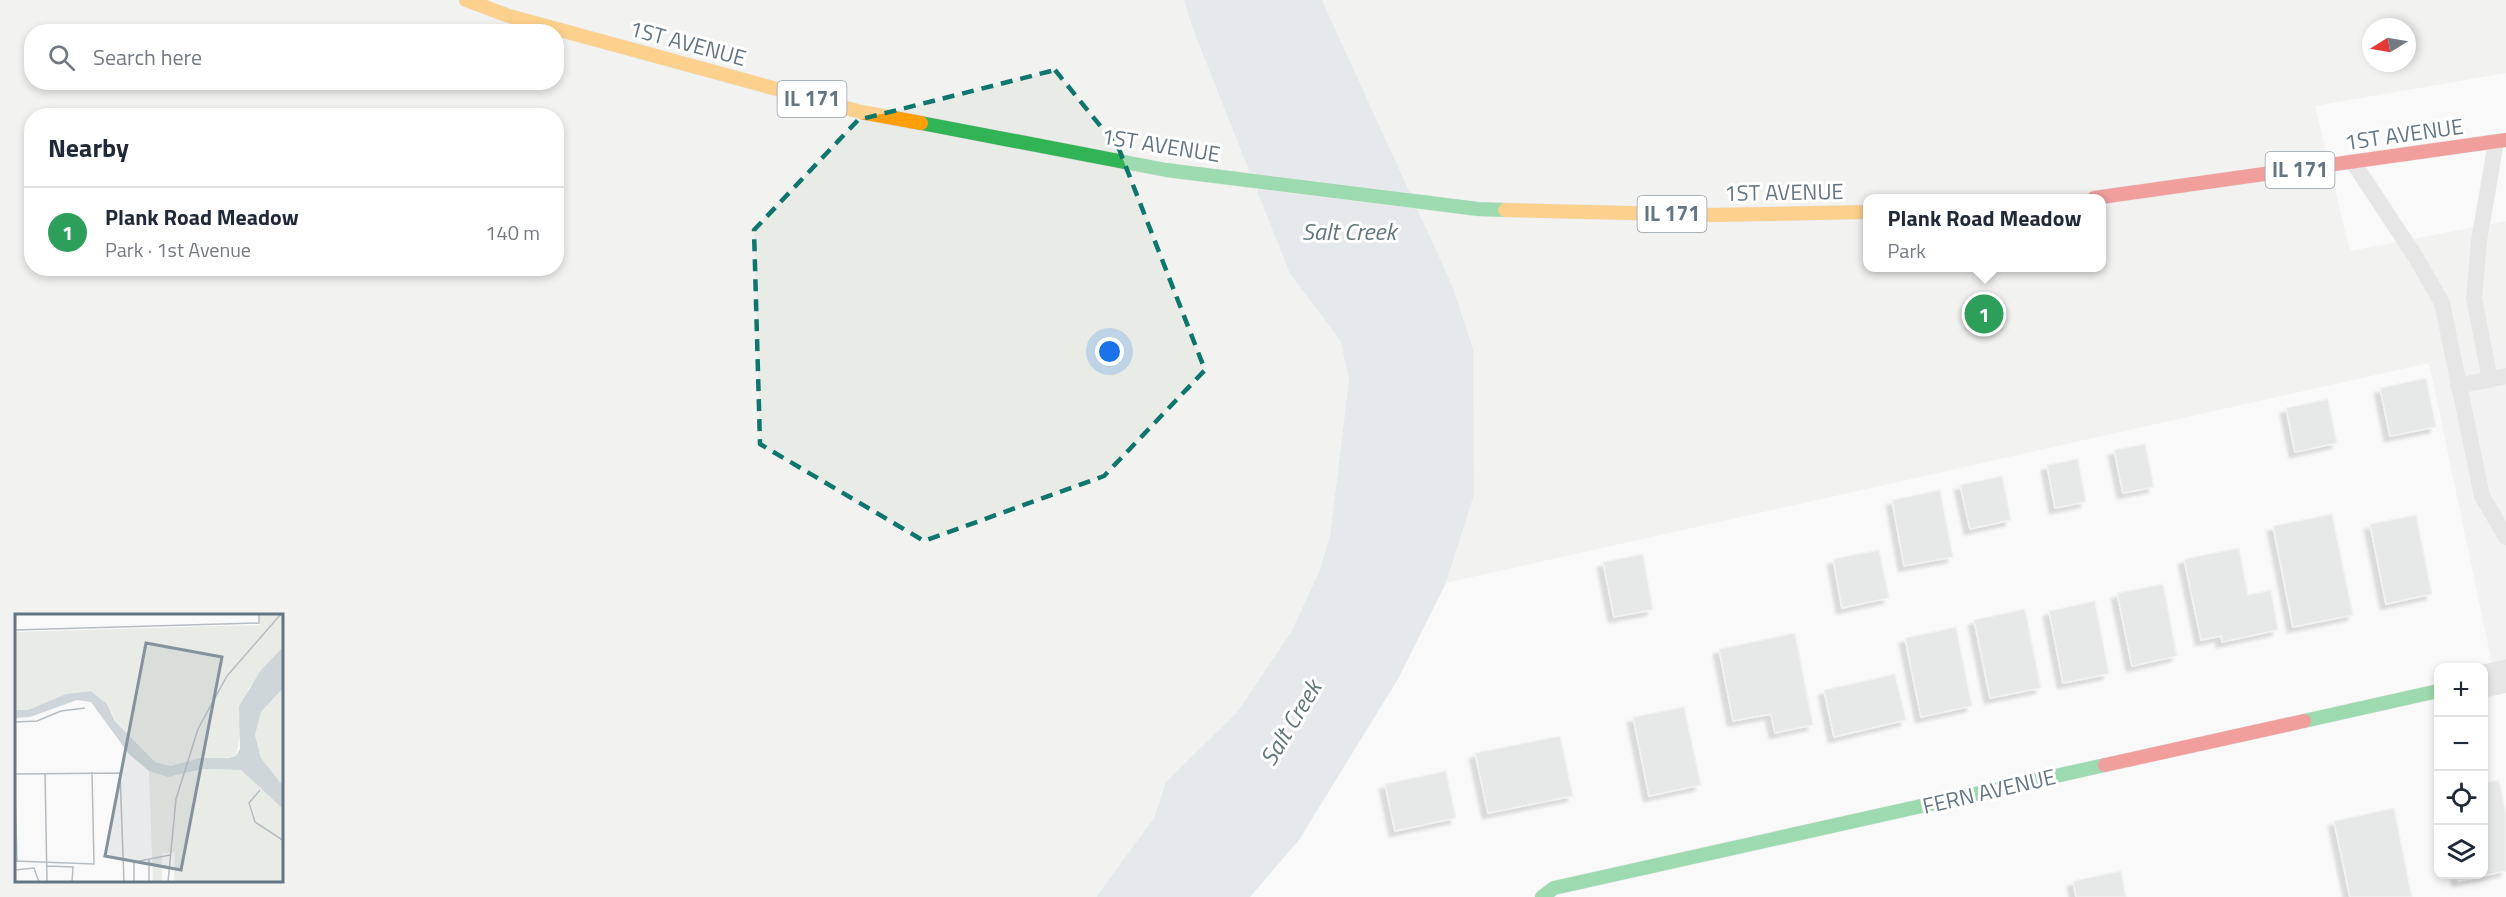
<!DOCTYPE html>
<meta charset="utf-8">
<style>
body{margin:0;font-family:"Titillium Web",sans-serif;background:#f2f2f3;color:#1f2937}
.controls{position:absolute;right:18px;bottom:18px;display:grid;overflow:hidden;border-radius:12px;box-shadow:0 3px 9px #0003}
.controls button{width:54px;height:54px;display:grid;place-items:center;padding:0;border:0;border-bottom:2px solid #e0e1e3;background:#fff;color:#1f2937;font:30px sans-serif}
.compass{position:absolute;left:2362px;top:18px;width:54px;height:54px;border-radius:50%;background:#fff;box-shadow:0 3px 9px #0003;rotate:259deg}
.you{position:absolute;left:1110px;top:352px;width:21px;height:21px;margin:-15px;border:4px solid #fff;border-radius:50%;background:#1a73e8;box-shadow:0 0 0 9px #1a73e833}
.badge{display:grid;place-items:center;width:39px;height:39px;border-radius:50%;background:#2563eb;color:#fff;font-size:20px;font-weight:700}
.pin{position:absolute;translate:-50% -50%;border:3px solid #fff;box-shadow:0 2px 6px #0006}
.popup{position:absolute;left:1863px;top:194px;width:243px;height:78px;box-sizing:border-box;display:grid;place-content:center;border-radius:12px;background:#fff;filter:drop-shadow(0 2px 4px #0005);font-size:20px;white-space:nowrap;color:#747a83}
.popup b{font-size:22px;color:#1f2937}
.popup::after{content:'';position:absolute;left:50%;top:100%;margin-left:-12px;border:12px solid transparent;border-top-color:#fff}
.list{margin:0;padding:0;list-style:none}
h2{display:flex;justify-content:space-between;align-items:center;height:78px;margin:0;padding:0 24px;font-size:26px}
h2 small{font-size:20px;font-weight:400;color:#747a83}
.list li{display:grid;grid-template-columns:39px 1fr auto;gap:18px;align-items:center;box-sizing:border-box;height:90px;padding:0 24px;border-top:2px solid #e0e1e3}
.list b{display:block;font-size:22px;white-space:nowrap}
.list p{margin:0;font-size:20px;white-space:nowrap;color:#747a83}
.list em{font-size:20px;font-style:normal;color:#747a83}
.icon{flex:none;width:33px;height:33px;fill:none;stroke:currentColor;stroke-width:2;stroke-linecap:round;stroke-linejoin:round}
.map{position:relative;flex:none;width:2506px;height:897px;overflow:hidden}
.search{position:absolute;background:#fff;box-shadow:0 3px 9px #0003;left:24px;top:24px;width:540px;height:66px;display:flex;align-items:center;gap:15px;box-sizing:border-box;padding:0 21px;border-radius:24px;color:#747a83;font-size:22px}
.panel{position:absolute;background:#fff;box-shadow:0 3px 9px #0003;left:24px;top:108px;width:540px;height:168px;border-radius:24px}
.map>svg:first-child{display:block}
.built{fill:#e8e9e9}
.green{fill:#e8ebe6;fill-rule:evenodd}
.water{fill:#ced6d9}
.building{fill:#d0d2d3;stroke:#e8e8e8;stroke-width:1.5;filter:url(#shadow)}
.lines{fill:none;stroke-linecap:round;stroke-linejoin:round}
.fast-casing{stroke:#d5d6d7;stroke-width:15}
.slow-casing{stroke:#d5d6d7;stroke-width:15}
.jam-casing{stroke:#d5d6d7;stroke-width:15}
.lane{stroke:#cecfd0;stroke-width:16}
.street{stroke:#cecfd0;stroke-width:33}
.fast{stroke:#30b455;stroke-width:14}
.slow{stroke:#ff9f0a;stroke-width:14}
.jam{stroke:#e5322d;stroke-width:14}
.marked{fill:none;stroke:#0f766e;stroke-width:4.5;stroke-dasharray:12 8;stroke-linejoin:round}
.labels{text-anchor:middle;stroke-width:6;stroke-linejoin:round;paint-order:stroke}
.shield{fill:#fff;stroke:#939fa8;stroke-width:1.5}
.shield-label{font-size:21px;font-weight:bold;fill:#657683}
.street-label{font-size:22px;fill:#657683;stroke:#fff}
.water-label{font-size:24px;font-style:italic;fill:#60757c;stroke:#fff}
.inset-road{fill:none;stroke:#b5bdc3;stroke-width:1.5}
.view{fill:#84929c;fill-opacity:0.15;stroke:#84929c;stroke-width:3}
.inset-edge{fill:none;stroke:#657683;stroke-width:3}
</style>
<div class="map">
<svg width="2506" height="897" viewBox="0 0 2506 897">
<defs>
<filter id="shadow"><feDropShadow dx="-5.5" dy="5.5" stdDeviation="1.5" flood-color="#0004"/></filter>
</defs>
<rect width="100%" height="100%" fill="#f9f9f9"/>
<path class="built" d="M2506 343V676L2495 678 2429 363Z"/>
<path class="green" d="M0 0H1184L1192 27 1290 274 1340 340 1349 379 1330 536 1319 572 1291 632 1238 711 1166 782 1155 818 1096 897H0ZM32 32H556V82H32ZM32 116H556V268H32ZM16 615H282V880H16Z
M1322 0H2506V73L2315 106 2350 251 2506 221V343L2429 363 1446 583 1474 495 1452 285ZM2371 27H2407V63H2371ZM1867 198H2101V268H1867Z"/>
<path class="water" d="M1184 0H1322L1452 285 1473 349 1474 495 1446 583 1398 679 1299 840 1250 897H1096L1154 818 1166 782 1238 711 1291 632 1319 572 1330 536 1349 379 1340 340 1290 274 1192 27Z"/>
<path class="building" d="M2426 378 2436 427 2390 436 2380 388Z
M2328 399 2337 443 2295 452 2286 408Z
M2145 444 2154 487 2123 493 2114 450Z
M2078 459 2086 502 2055 508 2047 465Z
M2002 476 2011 520 1970 529 1960 485Z
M1940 490 1953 557 1904 566 1892 500Z
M2332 514 2353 615 2293 627 2273 526Z
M2416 515 2432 594 2386 604 2370 524Z
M2239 548 2248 595 2271 590 2278 630 2222 642 2221 636 2201 640 2184 559Z
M1879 550 1889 598 1842 608 1833 559Z
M1643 554 1653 610 1614 617 1603 562Z
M2163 584 2177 656 2132 666 2117 593Z
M2095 601 2109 674 2063 683 2049 611Z
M2025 609 2041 688 1990 698 1974 620Z
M1956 627 1972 706 1921 717 1905 638Z
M1795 633 1813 725 1775 733 1771 714 1733 721 1719 649Z
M1895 674 1906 720 1834 737 1824 690Z
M1684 707 1701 785 1649 796 1633 717Z
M1560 736 1573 796 1488 813 1475 753Z
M1446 771 1456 818 1395 831 1385 784Z
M2499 780 2506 813V871L2458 881 2456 874H2484V783Z
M2394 808 2412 897H2350L2334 821Z
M2121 871 2126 897H2076L2073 881Z"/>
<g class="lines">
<g class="fast-casing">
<path id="fast" d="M921 123 1166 170 1478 209 1505 210
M2304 721 2438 691
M1542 897 1554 888 2105 765"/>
</g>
<g class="slow-casing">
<path id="slow" d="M466 0 509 16 861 112 921 123
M1505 210 1713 215 1867 212"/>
</g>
<g class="jam-casing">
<path id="jam" d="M2094 198 2506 140
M2105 765 2304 721"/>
</g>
<path class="lane" d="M2353 162 2415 256 2442 303 2482 496 2506 537
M2490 380 2474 298 2479 241 2496 142
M2458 386 2506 376"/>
<path class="street" d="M2484 681 2506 676"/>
<use href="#fast" class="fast"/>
<use href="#slow" class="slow"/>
<use href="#jam" class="jam"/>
</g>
<path d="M0 0H2506V897H0ZM1055 70 1119 149 1205 370 1104 476 924 541 760 444 754 230 858 120Z" fill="#f9f9f9" fill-opacity=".55" fill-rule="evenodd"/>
<path class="marked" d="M1055 70 1119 149 1205 370 1104 476 924 541 760 444 754 230 858 120Z"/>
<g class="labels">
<g class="shield">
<rect x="777.5" y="81" width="69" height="36" rx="4.5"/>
<rect x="2265.5" y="152" width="69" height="36" rx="4.5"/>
<rect x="1637.5" y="196" width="69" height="36" rx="4.5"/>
</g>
<g class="shield-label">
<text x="812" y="106">IL 171</text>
<text x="2300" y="177">IL 171</text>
<text x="1672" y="221">IL 171</text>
</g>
<g class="street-label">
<text transform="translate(688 43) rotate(15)" y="8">1ST AVENUE</text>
<text transform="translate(2404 134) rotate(-8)" y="8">1ST AVENUE</text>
<text transform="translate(1161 145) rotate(9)" y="8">1ST AVENUE</text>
<text transform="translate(1784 192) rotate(-1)" y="8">1ST AVENUE</text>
<text transform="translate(1989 791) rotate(-13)" y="8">FERN AVENUE</text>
</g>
<g class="water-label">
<text x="1349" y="240">Salt Creek</text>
<text transform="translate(1291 723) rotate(-59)" y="8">Salt Creek</text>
</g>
</g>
<g transform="translate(15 614)">
<rect width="268" height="268" fill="#f9f9f9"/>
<path d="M245 0H268V33L233 75 221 142 156 152 140 148 101 107 92 90 76 77 51 80 13 96H0V18L245 11ZM268 74V172L246 144 240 121 246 98ZM188 155 226 156 268 195V268H159L160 238 147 239V268H138L134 157 159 162Z" fill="#e8ebe6"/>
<path d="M268 33V74L246 98 240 121 246 144 268 172V195L226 156 188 155 153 163 134 157 114 140 76 88 62 86 15 103 0 104V96H13L51 80 76 77 92 90 100 107 140 148 156 152 185 144H213L221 142 225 135 224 92 246 56Z" fill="#ced6d9"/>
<path class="inset-road" d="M0 16 244 9V0M0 108 22 107 46 97 70 94M30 159 32 268M0 160 105 159 109 268M0 174 2 247M245 176 234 189 240 208 269 227M134 246V268M0 247 79 250 77 158M134 249 154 253M32 252 58 253 57 268M0 256 19 254 24 268M119 268V248L155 241M153 268 161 185 183 115 212 62 266 0"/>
<path class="view" d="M131 29 207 43 166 256 90 242Z"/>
<rect width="268" height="268" class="inset-edge"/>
</g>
</svg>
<div class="controls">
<button>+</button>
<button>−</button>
<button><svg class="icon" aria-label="locate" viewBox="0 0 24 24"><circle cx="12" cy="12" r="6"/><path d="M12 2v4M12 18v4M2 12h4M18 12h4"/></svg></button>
<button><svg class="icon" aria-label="layers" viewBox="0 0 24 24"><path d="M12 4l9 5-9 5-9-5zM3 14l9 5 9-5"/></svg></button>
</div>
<svg class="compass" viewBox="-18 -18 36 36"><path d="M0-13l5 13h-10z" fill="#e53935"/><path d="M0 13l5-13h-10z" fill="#747a83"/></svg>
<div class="you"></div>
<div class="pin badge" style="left:1984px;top:314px;background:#2e9e5b">1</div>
<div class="popup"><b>Plank Road Meadow</b>Park</div>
<div class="search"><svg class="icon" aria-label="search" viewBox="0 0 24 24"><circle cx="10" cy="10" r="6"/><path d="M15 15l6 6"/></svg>Search here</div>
<section class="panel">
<h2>Nearby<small></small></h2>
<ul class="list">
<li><span class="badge" style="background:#2e9e5b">1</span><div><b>Plank Road Meadow</b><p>Park · 1st Avenue</p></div><em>140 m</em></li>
</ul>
</section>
</div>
